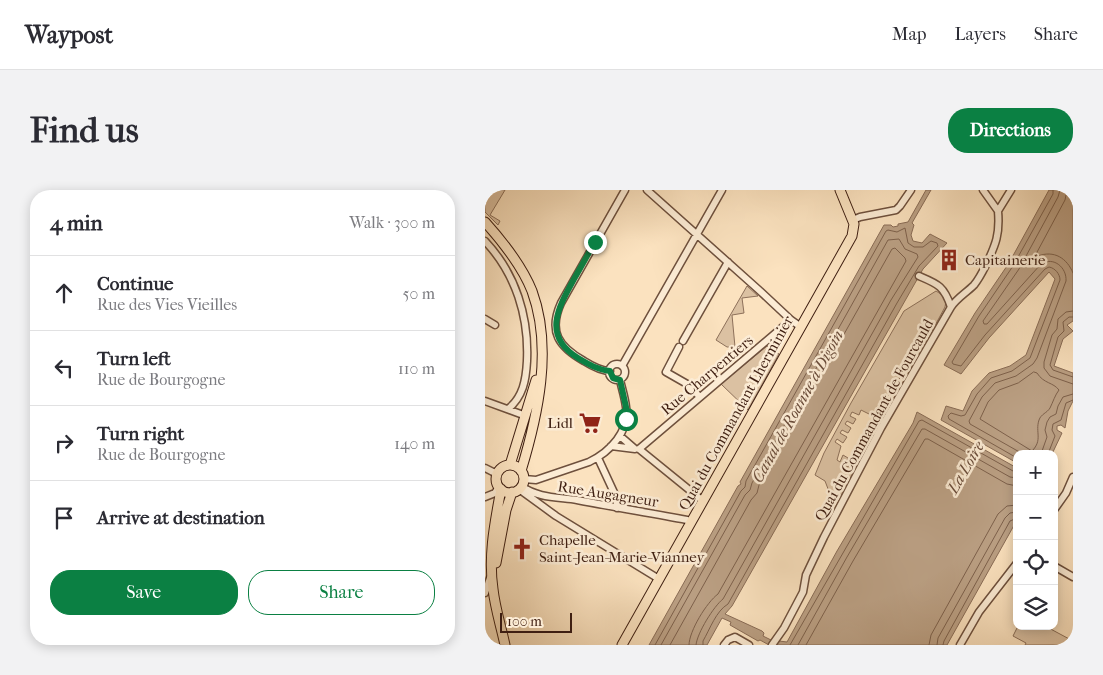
<!DOCTYPE html>
<meta charset="utf-8">
<style>
body{margin:0;font-family:"IM FELL French Canon",serif;background:#f2f2f3;color:#2b2b33}
.controls{position:absolute;right:15px;bottom:15px;display:grid;overflow:hidden;border-radius:10px;box-shadow:0 2px 12px #0003}
.controls button{width:45px;height:45px;display:grid;place-items:center;padding:0;border:0;border-bottom:1px solid #e1e1e2;background:#fff;color:#2b2b33;font:25px sans-serif}
.scale{position:absolute;left:15px;bottom:12px;width:72px;box-sizing:border-box;padding-left:5px;border:2px solid #3f1f12;border-top:0;font-size:14px;line-height:18px;white-space:nowrap;color:#3f1f12;-webkit-text-stroke:4px #fcecd5;paint-order:stroke}
.stop{position:absolute;width:15px;height:15px;margin:-11px;border:4px solid #0b8043;border-radius:50%;background:#fff}
.stop.end{background:#0b8043;border-color:#fff;box-shadow:0 1px 5px #0008}
.list{margin:0;padding:0;list-style:none}
h2{display:flex;justify-content:space-between;align-items:center;height:65px;margin:0;padding:0 20px;font-size:21px}
h2 small{font-size:16px;font-weight:400;color:#7c7c81}
.list li{display:grid;grid-template-columns:32px 1fr auto;gap:15px;align-items:center;box-sizing:border-box;height:75px;padding:0 20px;border-top:1px solid #e1e1e2}
.list b{display:block;font-size:19px;white-space:nowrap}
.list p{margin:0;font-size:16px;white-space:nowrap;color:#7c7c81}
.list em{font-size:16px;font-style:normal;color:#7c7c81}
.actions{display:flex;gap:10px;padding:15px 20px}
.actions a{flex:1;padding:11px 0;border:1px solid #0b8043;border-radius:20px;text-align:center;font-size:18px;color:#0b8043}
.actions .main{background:#0b8043;color:#fff}
.icon{flex:none;width:28px;height:28px;fill:none;stroke:currentColor;stroke-width:2;stroke-linecap:round;stroke-linejoin:round}
.map{position:relative;flex:none;width:588px;height:455px;overflow:hidden;border-radius:20px}
header{display:flex;align-items:center;gap:30px;box-sizing:border-box;height:70px;padding:0 25px;background:#fff;border-bottom:1px solid #e1e1e2}
header strong{font-size:24px}
nav{display:flex;gap:28px;margin-inline-start:auto;font-size:18px}
.intro{display:flex;align-items:center;justify-content:space-between;box-sizing:border-box;height:120px;padding:0 30px}
h1{margin:0;font-size:35px}
.button{padding:12px 22px;border-radius:20px;background:#0b8043;color:#fff;font-size:18px;font-weight:700}
main{display:flex;gap:30px;padding:0 30px}
aside{flex:1;background:#fff;border-radius:20px;box-shadow:0 2px 12px #0003}
.map>svg:first-child{display:block}
.green{fill:#dbc1a2;stroke:#8d705a}
.water{fill:#bba084;stroke:#896c56}
.lines{fill:none;stroke-linecap:round;stroke-linejoin:round}
.shore{stroke:#7d604b;stroke-width:1}
.minor-casing{stroke:#6e503d;stroke-width:9}
.major-casing{stroke:#3f1f12;stroke-width:11}
.minor{stroke:#fcecd5;stroke-width:6}
.major{stroke:#fbe2bf;stroke-width:9}
.route{stroke:#0b8043;stroke-width:6}
.labels{text-anchor:middle;stroke-width:5;stroke-linejoin:round;paint-order:stroke}
.poi-label{font-size:15px;fill:#3f1f12;stroke:#fcecd5;text-anchor:start}
.street-label{font-size:15px;fill:#3f1f12;stroke:#fcecd5}
.water-label{font-size:16px;font-style:italic;fill:#6a4c3a;stroke:#fcecd5}
</style>
<header>
<strong>Waypost</strong>
<nav><a>Map</a><a>Layers</a><a>Share</a></nav>
</header>
<div class="intro"><h1>Find us</h1><a class="button">Directions</a></div>
<main>
<aside>
<h2>4 min<small>Walk · 300 m</small></h2>
<ul class="list">
<li><svg class="icon" aria-label="ahead" viewBox="0 0 24 24"><path d="M12 20V5M6 11l6-6 6 6"/></svg><div><b>Continue</b><p>Rue des Vies Vieilles</p></div><em>50 m</em></li>
<li><svg class="icon" aria-label="left" viewBox="0 0 24 24"><path d="M17 20v-9H6M10 6l-5 5 5 5"/></svg><div><b>Turn left</b><p>Rue de Bourgogne</p></div><em>110 m</em></li>
<li><svg class="icon" aria-label="right" viewBox="0 0 24 24"><path d="M7 20v-9h11M14 6l5 5-5 5"/></svg><div><b>Turn right</b><p>Rue de Bourgogne</p></div><em>140 m</em></li>
<li><svg class="icon" aria-label="arrive" viewBox="0 0 24 24"><path d="M6 21V4h12l-3 4 3 4H6"/></svg><div><b>Arrive at destination</b></div></li>
</ul>
<div class="actions"><a class="main">Save</a><a>Share</a></div>
</aside>
<div class="map">
<svg width="588" height="455" viewBox="0 0 588 455">
<rect width="100%" height="100%" fill="#fbe2bf"/>
<filter id="stains"><feTurbulence type="fractalNoise" baseFrequency=".004" numOctaves="4"/><feColorMatrix values="0 0 0 0 .2 0 0 0 0 .09 0 0 0 0 .02 0 0 0 .5 -.17"/></filter>
<radialGradient id="worn" r=".72"><stop offset=".6" stop-color="#630" stop-opacity="0"/><stop offset="1" stop-color="#630" stop-opacity=".3"/></radialGradient>
<path class="green" d="M0 0H20L5 25 15 31 13 35 0 22Z
M262 96 273 106 257 108 259 123 247 125 250 157H242L231 150Z
M451 101C459 106 462 108 460 117L428 176 424 174C414 192 398 206 397 227L392 228 376 220 374 225 367 222 365 226 371 229 368 234 362 231 360 234 366 238 363 243 357 240 355 243 362 247 358 253 352 249 350 252 356 256 352 270 355 272 358 265 363 268 360 275 363 277 367 272 373 274 357 306H349L345 304 340 291 330 285 339 263 366 213 419 121Z
M282 156 294 164 263 220 236 194Z
M533 436H560L588 451V455H540L541 453 528 446Z"/>
<path class="water" d="M441 0H446L427 33 429 35 426 45 428 51 437 53 445 44 462 53 438 79 247 416 240 424 277 441 279 443 278 446 292 453 294 451 302 452 352 361 428 233 432 222 532 278V330L462 455H284L275 450 273 451 245 435 246 432 237 428 222 455H164L253 296 256 294 255 292 399 35H406L408 37 413 36V34L423 32Z
M564 0H588V131L582 135 588 141 578 149 569 176 588 183V211L583 221 580 238 576 235 572 236V240L577 243 567 264H532V273L456 230 461 216 478 221 487 201 504 183 525 176 541 165 570 89 564 82 504 148 476 184 459 175 490 123 524 73Z"/>
<g class="lines">
<path class="shore" d="M582 0 580 10 551 64 553 66C569 60 582 68 588 83
M588 121 581 122 573 129 572 139 567 145 559 172V178L565 186 588 194
M588 127H584L578 132 579 141 573 147 565 175 568 180 588 187
M549 182 552 183C559 194 568 192 574 200 570 205 568 212 565 218 562 223 556 224 554 230 550 242 558 250 547 261L495 229 503 212 514 200 533 193Z
M538 264 485 234 484 231 497 207 510 193 531 186 548 174 552 168 581 91C582 78 569 66 556 74L502 134H499L498 131 534 79 573 7 575 0
M556 264 562 247 560 240 562 232 565 227 571 224 573 216 578 207 588 204
M563 264 570 246 567 240 568 234 576 230 581 213 588 210
M532 268 464 229 463 226 466 223 476 226 480 225 492 204 506 188 527 181 545 168 575 90C575 84 570 78 564 77L560 79 500 145 476 176 468 174 467 172 494 126 528 76 568 4V0
M170 455 256 301 260 297 261 291 401 41 403 40 412 42 420 38 423 53 429 57H438L446 51 452 53 453 56 434 76 412 113 243 414C231 421 225 439 218 451V455
M176 455 260 305 265 300 267 293 403 50 414 49 420 59 432 64 433 67 406 110 238 409C229 416 212 443 211 455
M185 455 266 310 272 303 274 295 407 59 410 58 420 68 421 71 233 404C222 412 204 441 204 455
M305 455 434 231 437 230 528 281 532 282
M313 455 362 367 437 239H440L525 287 532 288
M321 455 368 371 440 249H443L522 294 532 296
M444 455 446 445 513 324 522 316 532 315
M452 455 453 448 520 328 525 323 532 322
M458 455 459 451 525 331 532 328"/>
<g class="minor-casing">
<path id="minor" d="M162 0 275 101 306 130 316 137
M498 0 513 21
M513 21 526 0
M368 30 375 27 411 20 415 16 426 0
M0 51C31 84 44 127 42 171 41 190 38 207 23 219
M434 86C453 94 459 96 466 117
M0 129 10 135
M198 151 243 72
M194 157 181 182 202 194 215 207
M124 182a8 8 0 1 1 16 0a8 8 0 1 1-16 0Z
M137 176 237 0
M125 181C116 181 107 176 99 171 74 157 63 142 76 113L140 0
M0 211 41 226
M126 256 150 259 135 246
M154 259 306 130
M154 259 218 311
M113 268 132 309V318
M0 278 12 284
M39 289 51 290 104 272C125 262 145 241 141 217 140 208 137 199 135 190
M36 296C53 308 72 307 92 310 128 317 165 323 202 330L206 332
M34 299 71 326 174 389
M0 307 10 303 14 297
M569 320 581 303 588 287
M569 376 588 387
M0 403 5 388
M239 455 243 450 250 447 264 455
M287 455 299 438 318 402 321 385 339 347 396 238 466 117C472 108 481 103 489 95 494 89 498 81 501 75 511 54 515 44 513 21
M475 455 494 422 532 373"/>
</g>
<g class="major-casing">
<path id="major" d="M0 32C18 52 37 76 47 101 68 158 53 225 36 281
M25 275 51 190
M11 289a14 14 0 1 1 28 0a14 14 0 1 1-28 0Z
M16 299C10 332 3 365 8 399 10 418 16 436 20 455
M11 373 21 320 27 302
M137 455 367 46 369 34 355 0"/>
</g>
<use href="#minor" class="minor"/>
<use href="#major" class="major"/>
</g>
<g class="lines">
<path class="route" d="M110 52C103 64 96 77 89 89 73 118 57 146 93 168 103 174 113 180 125 181L128 188 135 190 141 217V229"/>
</g>
<defs>
<g id="building-bare" transform="scale(1.725)"><path d="M-4-6H4V6H1V3H-1V6H-4ZM-2.5-4.3h1.7v1.8h-1.7ZM.8-4.3h1.7v1.8H.8ZM-2.5-1h1.7V.8h-1.7ZM.8-1h1.7V.8H.8Z" fill="#8f2418" stroke="#fcecd5" stroke-width="2.5" paint-order="stroke"/></g>
<g id="supermarket-bare" transform="scale(1.725)"><path d="M-6-5.5h2.5l.6 2H6L4.5 2H-2.5L-4.4-4H-6ZM-1.5 3.2a1.3 1.3 0 1 0 .1 0ZM3 3.2a1.3 1.3 0 1 0 .1 0Z" fill="#8f2418" stroke="#fcecd5" stroke-width="2.5" paint-order="stroke"/></g>
<g id="church-bare" transform="scale(1.725)"><path d="M-1.2-6h2.4v3.5h3.3v2.4h-3.3V6h-2.4V-.1h-3.3v-2.4h3.3Z" fill="#8f2418" stroke="#fcecd5" stroke-width="2.5" paint-order="stroke"/></g>
</defs>
<g fill-rule="evenodd">
<use href="#building-bare" x="464" y="70"/>
<use href="#supermarket-bare" x="105" y="233"/>
<use href="#church-bare" x="37" y="359"/>
</g>
<g class="labels">
<g class="poi-label">
<text x="480" y="75">Capitainerie</text>
<text x="88" y="238" text-anchor="end">Lidl</text>
<text x="54" y="355">Chapelle<tspan x="54" dy="17">Saint-Jean-Marie-Vianney</tspan></text>
</g>
<g class="street-label">
<text transform="translate(222 185) rotate(-40)" y="5">Rue Charpentiers</text>
<text transform="translate(251 223) rotate(-61)" y="5">Quai du Commandant Lherminier</text>
<text transform="translate(389 230) rotate(-61)" y="5">Quai du Commandant de Fourcauld</text>
<text transform="translate(123 304) rotate(9)" y="5">Rue Augagneur</text>
</g>
<g class="water-label">
<text transform="translate(312 216) rotate(-61)" y="6">Canal de Roanne à Digoin</text>
<text transform="translate(480 277) rotate(-60)" y="6">La Loire</text>
</g>
</g>
<rect width="100%" height="100%" filter="url(#stains)"/>
<rect width="100%" height="100%" fill="url(#worn)"/>
</svg>
<div class="controls">
<button>+</button>
<button>−</button>
<button><svg class="icon" aria-label="locate" viewBox="0 0 24 24"><circle cx="12" cy="12" r="6"/><path d="M12 2v4M12 18v4M2 12h4M18 12h4"/></svg></button>
<button><svg class="icon" aria-label="layers" viewBox="0 0 24 24"><path d="M12 4l9 5-9 5-9-5zM3 14l9 5 9-5"/></svg></button>
</div>
<div class="scale">100 m</div>
<div class="stop" style="left:141px;top:229px"></div>
<div class="stop end" style="left:110px;top:52px"></div>
</div>
</main>
